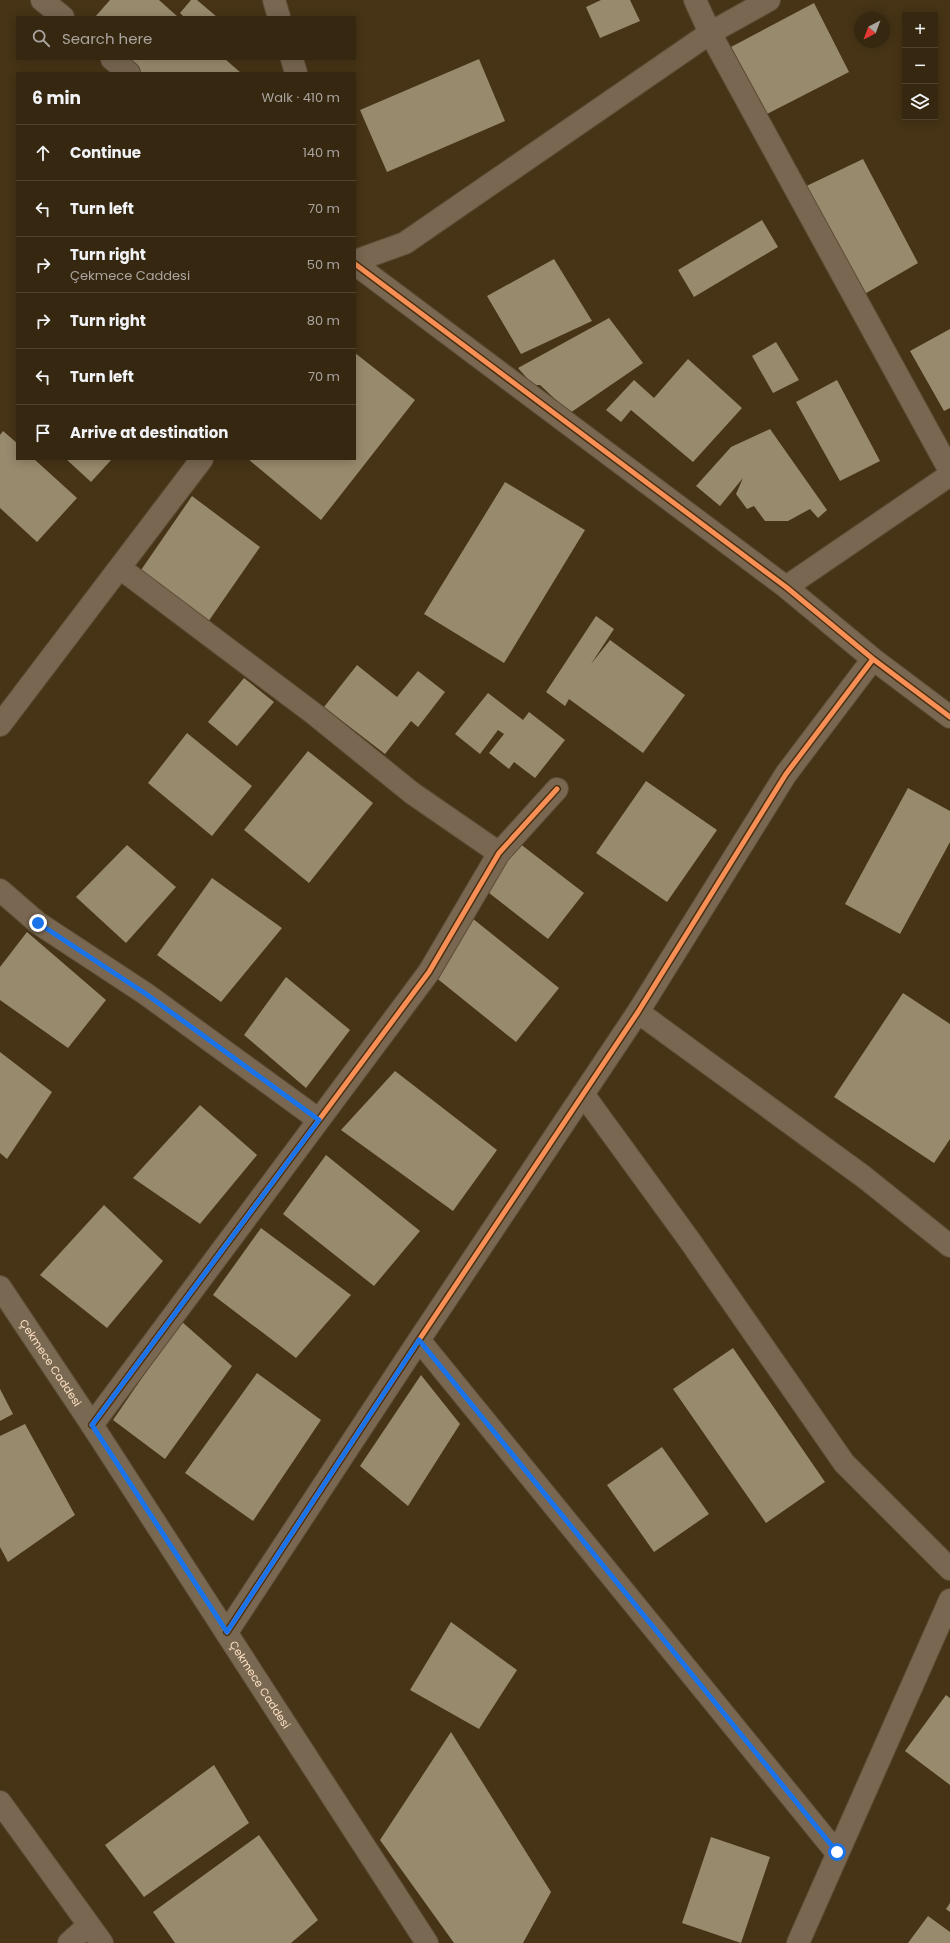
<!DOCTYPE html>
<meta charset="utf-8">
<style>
body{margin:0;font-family:Poppins,sans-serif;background:#40331e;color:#f1f3f6}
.controls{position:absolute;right:12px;top:12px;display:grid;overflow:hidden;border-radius:0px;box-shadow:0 2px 10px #0003}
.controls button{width:36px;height:36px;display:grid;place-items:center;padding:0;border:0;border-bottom:1px solid #4f4430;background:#352710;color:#f1f3f6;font:20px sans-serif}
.compass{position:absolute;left:854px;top:12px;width:36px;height:36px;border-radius:50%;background:#352710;box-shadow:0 2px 10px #0003;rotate:221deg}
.stop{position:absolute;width:12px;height:12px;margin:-9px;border:3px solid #1a73e8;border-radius:50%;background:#fff}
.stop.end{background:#1a73e8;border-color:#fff;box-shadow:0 1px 4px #0008}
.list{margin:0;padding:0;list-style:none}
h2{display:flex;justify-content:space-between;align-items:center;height:52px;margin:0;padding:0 16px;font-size:17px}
h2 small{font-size:13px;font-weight:400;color:#aaa59f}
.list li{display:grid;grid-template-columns:26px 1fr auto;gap:12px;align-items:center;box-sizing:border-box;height:56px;padding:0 16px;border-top:1px solid #4f4430}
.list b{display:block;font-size:15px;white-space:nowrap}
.list p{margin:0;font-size:13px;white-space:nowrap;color:#aaa59f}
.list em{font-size:13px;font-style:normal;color:#aaa59f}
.icon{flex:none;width:22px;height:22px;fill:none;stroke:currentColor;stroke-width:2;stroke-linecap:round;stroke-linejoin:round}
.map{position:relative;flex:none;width:950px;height:1943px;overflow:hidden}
.search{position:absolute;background:#352710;box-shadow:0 2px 10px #0003;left:16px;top:16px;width:340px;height:44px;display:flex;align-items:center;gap:10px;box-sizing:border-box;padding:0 14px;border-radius:0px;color:#aaa59f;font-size:15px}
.panel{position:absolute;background:#352710;box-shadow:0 2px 10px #0003;left:16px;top:72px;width:340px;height:388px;border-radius:0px}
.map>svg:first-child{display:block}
.building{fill:#988a6d}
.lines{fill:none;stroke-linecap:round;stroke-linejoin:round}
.minor-casing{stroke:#5e4d37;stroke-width:24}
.major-casing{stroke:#5e4d37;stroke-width:24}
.minor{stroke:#796751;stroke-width:22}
.major{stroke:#7a6952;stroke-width:22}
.cycleway-casing{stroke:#4b300f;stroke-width:8}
.cycleway{stroke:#f78f57;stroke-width:5}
.route{stroke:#1a73e8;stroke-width:5}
.labels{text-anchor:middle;stroke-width:4;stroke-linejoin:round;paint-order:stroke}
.street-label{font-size:11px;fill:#fee1c3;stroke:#4b300f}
</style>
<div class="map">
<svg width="950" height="1943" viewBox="0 0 950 1943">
<rect width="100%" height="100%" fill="#473416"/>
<path class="building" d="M110 0H159L178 17H95Z
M191 0H197L217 17H184L180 13Z
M601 0H630L640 21 600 38 586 7Z
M814 3 849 72 767 114 731 47Z
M126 59H225L241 73H142Z
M479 59 505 121 387 172 360 110Z
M863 159 918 263 856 299 796 191Z
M762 220 778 247 694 297 678 270Z
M554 259 592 321 521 354 487 296Z
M609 318 643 363 570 413 540 385H533L518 368Z
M950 329V408L944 411 910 351Z
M776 342 799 380 773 393 752 356Z
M355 353 415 400 321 520 248 459H355Z
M688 359 742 408 693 462 631 410 621 422 606 410 634 380 654 398Z
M837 380 880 461 840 481 796 402Z
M770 429 827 510 818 518 810 509 788 521H765L754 506 747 509 736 494 743 478 720 506 696 486 731 447Z
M3 431 17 443V459H34L77 498 37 542 0 508V435Z
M66 459H112L91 482Z
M505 482 585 530 504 663 424 614Z
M192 496 260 547 208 622 139 573Z
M596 616 614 629 591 664 610 640 685 695 643 753 569 699 565 706 546 692Z
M357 665 397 697 418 671 445 692 418 727 411 721 385 754 324 707Z
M244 678 274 702 237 746 208 722Z
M488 693 523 720 529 712 565 740 535 778 514 762 509 769 489 753 504 734 498 730 480 754 455 734Z
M187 733 252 786 212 836 148 783Z
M308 751 373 803 309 883 244 830Z
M646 781 717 830 667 902 596 853Z
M908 788 950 811V842L900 934 845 904Z
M519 843 584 893 548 939 484 889Z
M127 845 176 887 126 943 76 897Z
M212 878 282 928 221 1002 157 955Z
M472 918 559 988 516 1042 429 972Z
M27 932 106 1000 68 1048 0 1000V967Z
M286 977 350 1030 306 1088 244 1035Z
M903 993 950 1024V1139L934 1163 834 1097Z
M0 1052 52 1092 7 1159 0 1153Z
M395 1071 497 1150 453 1211 341 1130Z
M200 1105 257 1155 200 1224 133 1178Z
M326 1155 420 1231 374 1286 283 1214Z
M104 1205 163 1261 107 1328 40 1275Z
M261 1228 351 1295 296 1358 213 1295Z
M181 1321 232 1366 165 1459 113 1420Z
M733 1348 825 1482 766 1523 673 1389Z
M257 1373 321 1420 253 1521 185 1473Z
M421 1375 460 1424 408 1506 360 1466Z
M0 1389 13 1414 0 1421Z
M25 1424 75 1515 8 1562 0 1547V1436Z
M662 1447 709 1514 654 1552 607 1485Z
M451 1622 517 1670 479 1729 410 1690Z
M946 1695 950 1698V1785L905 1751Z
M451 1732 551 1892 523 1943H454L380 1840Z
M214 1765 249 1823 144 1897 105 1845Z
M259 1835 318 1920 291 1943H175L153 1912Z
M711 1837 770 1857 741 1943 682 1923Z
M950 1903V1912L946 1909Z
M928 1916 950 1932V1943H908Z"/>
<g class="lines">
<g class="minor-casing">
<path id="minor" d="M42 0 63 17
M274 0 279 17
M695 0 710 33 950 471
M112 59 129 73
M292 59 296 73
M355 261 405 243 710 33 769 0
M355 264 786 587 873 659 950 717
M120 568 313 713 412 793 499 853
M786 587 950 475
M0 725 202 459
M0 890 38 923 146 994 319 1120
M638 1012 864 1177 950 1246
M583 1094 690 1241 844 1463 950 1569
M419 1340 837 1853
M92 1425 429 972 499 853 557 789
M227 1632 419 1340 638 1012 786 774 873 659
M0 1802 102 1943
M69 1943 89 1925
M798 1943 950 1600"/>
</g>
<g class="major-casing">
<g id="major">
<path id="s1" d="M0 1287 92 1425 427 1943"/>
</g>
</g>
<use href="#minor" class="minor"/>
<use href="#major" class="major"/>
<g class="cycleway-casing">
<path id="cycleway" d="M355 264 786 587 873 659 950 717
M92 1425 429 972 499 853 557 789
M227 1632 419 1340 638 1012 786 774 873 659"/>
</g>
<use href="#cycleway" class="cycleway"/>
</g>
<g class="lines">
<path class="route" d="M38 923 146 994 319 1120 92 1425 227 1632 419 1340 837 1852"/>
</g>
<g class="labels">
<g class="street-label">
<text dy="4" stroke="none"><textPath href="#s1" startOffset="91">Çekmece Caddesi</textPath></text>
<text dy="4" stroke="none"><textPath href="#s1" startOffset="475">Çekmece Caddesi</textPath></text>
</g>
</g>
</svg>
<div class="controls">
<button>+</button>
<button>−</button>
<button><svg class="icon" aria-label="layers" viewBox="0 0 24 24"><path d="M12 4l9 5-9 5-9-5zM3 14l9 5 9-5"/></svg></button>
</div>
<svg class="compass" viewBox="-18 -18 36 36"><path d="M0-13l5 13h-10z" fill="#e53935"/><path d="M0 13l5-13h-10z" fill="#aaa59f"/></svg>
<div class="stop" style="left:837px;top:1852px"></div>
<div class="stop end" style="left:38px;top:923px"></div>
<div class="search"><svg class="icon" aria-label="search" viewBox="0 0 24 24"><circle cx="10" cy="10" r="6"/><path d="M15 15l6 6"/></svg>Search here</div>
<section class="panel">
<h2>6 min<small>Walk · 410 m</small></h2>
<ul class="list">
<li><svg class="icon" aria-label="ahead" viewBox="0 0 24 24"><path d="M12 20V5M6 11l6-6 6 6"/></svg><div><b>Continue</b></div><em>140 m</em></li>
<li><svg class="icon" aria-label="left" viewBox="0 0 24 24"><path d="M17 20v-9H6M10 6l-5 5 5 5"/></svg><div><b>Turn left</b></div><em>70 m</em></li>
<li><svg class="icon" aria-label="right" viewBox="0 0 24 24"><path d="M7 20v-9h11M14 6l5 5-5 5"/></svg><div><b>Turn right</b><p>Çekmece Caddesi</p></div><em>50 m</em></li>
<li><svg class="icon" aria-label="right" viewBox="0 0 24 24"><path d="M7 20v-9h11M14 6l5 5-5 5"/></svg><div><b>Turn right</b></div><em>80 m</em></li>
<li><svg class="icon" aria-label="left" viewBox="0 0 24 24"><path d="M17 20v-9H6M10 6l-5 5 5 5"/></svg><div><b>Turn left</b></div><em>70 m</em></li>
<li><svg class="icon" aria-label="arrive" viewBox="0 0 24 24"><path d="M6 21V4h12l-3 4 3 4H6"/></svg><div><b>Arrive at destination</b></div></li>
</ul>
</section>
</div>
